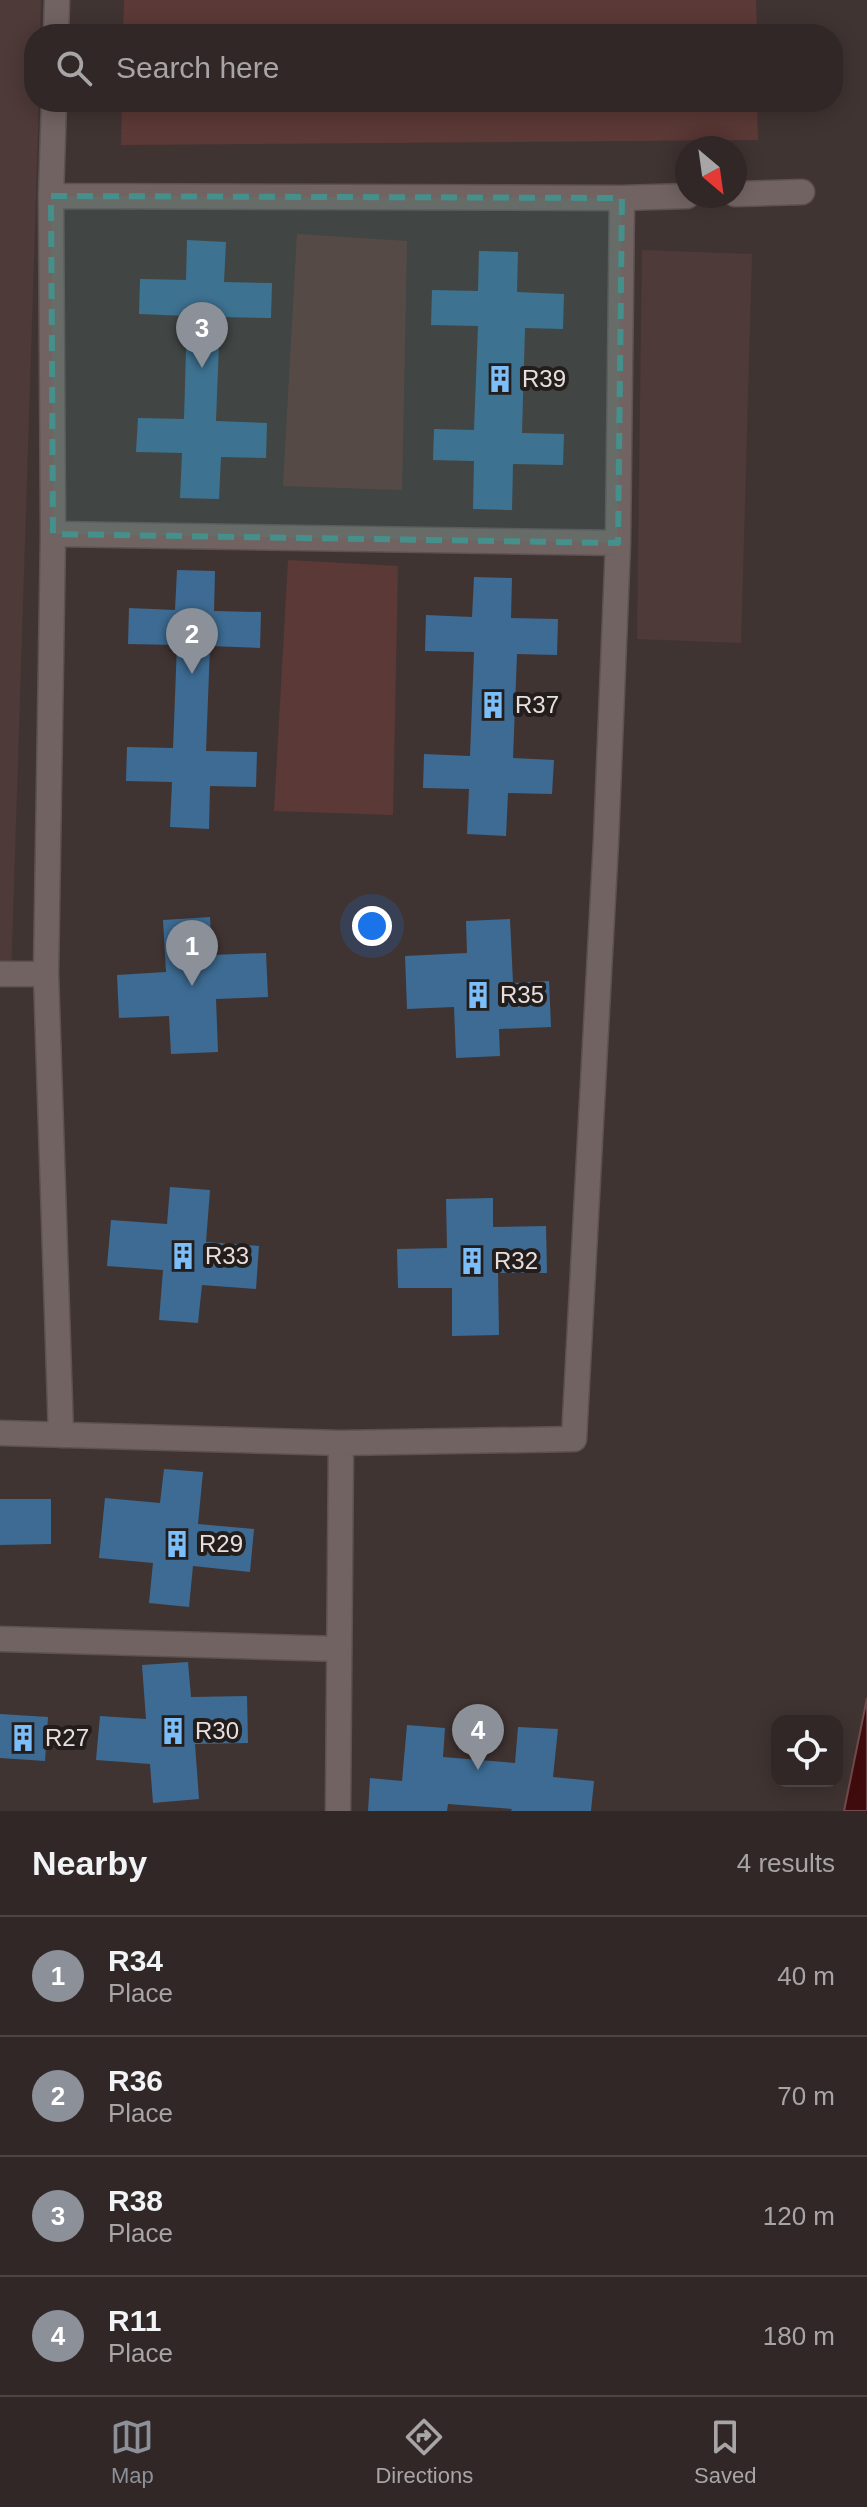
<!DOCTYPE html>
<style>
body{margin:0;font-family:Helvetica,sans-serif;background:#382f2e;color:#f1f3f6}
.controls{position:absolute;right:24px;bottom:24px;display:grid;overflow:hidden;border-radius:16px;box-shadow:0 4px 20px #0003}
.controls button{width:72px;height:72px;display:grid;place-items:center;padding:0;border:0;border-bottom:2px solid #4b4443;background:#302726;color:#f1f3f6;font:40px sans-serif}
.compass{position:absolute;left:675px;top:136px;width:72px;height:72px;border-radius:50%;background:#302726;box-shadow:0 4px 20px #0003;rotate:151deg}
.you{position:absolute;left:372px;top:926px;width:28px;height:28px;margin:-20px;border:6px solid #fff;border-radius:50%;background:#1a73e8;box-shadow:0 0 0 12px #1a73e833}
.badge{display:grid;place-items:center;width:52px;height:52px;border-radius:50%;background:#8c9099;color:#fff;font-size:26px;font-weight:700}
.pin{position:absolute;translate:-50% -66px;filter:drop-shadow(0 2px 4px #0008)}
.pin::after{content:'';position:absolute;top:42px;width:28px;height:24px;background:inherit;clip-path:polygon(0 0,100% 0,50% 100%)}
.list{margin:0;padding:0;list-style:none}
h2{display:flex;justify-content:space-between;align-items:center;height:104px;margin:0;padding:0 32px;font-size:34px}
h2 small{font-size:26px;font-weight:400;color:#a8a5a7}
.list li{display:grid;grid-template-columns:52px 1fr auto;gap:24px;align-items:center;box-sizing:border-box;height:120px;padding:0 32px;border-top:2px solid #4b4443}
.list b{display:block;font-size:30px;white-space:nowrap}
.list p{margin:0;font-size:26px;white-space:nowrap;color:#a8a5a7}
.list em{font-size:26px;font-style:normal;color:#a8a5a7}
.icon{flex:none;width:44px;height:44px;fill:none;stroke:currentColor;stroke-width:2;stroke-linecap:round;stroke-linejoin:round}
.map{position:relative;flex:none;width:867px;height:1811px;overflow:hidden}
.search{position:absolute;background:#302726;box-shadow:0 4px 20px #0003;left:24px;right:24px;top:24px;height:88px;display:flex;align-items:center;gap:20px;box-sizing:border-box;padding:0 28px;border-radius:32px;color:#a8a5a7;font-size:30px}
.sheet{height:584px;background:#302726}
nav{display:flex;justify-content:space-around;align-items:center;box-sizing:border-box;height:112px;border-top:2px solid #4b4443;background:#302726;font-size:22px;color:#a8a5a7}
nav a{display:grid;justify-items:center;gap:4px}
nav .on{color:#8c9099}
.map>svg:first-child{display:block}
.built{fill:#4e3a38}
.green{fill:#5b3936}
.water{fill:#400b0d;stroke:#724b4c;stroke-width:2}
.building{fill:#3d6b93}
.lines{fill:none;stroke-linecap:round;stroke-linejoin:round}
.minor-casing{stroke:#5d5251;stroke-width:27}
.minor{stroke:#716361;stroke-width:24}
.marked{fill:#45908a;fill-opacity:0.2;stroke:#45908a;stroke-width:6;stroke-dasharray:16 10;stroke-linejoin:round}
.labels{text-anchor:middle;stroke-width:8;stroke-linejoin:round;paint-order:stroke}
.poi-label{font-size:24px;fill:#e7dfde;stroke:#231d1c;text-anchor:start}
</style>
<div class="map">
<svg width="867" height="1811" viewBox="0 0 867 1811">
<rect width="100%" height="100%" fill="#403432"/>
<path class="built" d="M0 0H41L40 34H34V102H39L11 978H0Z
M642 250 752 254 741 643 637 639Z"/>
<path class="green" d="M124 0H756L757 34H123Z
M122 102H757L758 140 121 145Z
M297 234 407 241 402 490 283 486Z
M288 560 398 566 393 815 274 811Z"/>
<path class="water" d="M867 1698V1811H844Z"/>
<path class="building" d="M187 240 226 242 224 282 272 283 271 318 220 317 216 421 267 423 266 458 221 457 219 499 180 498 182 453 136 452 138 418 184 419 187 316 139 314 140 279 186 280Z
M479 251 518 252 517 292 564 294 563 329 525 328 522 433 564 434 563 465 513 464 512 510 473 509 474 461 433 460 434 429 474 430 478 326 431 325 432 290 478 291Z
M177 570 215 571 214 611 261 612 260 648 210 646 206 751 257 752 256 787 210 786 209 829 170 827 172 782 126 781 127 747 173 748 177 645 128 644 129 608 175 610Z
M474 577 512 578 511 618 558 619 557 655 517 654 513 758 554 760 552 794 508 793 506 836 467 834 469 789 423 788 424 754 470 756 474 652 425 651 426 615 472 617Z
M210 917 212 955 266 953 268 997 216 999 218 1052 171 1054 169 1016 119 1018 117 975 166 972 163 920Z
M510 919 513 983 549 981 551 1027 499 1029 500 1056 456 1058 454 1007 407 1009 405 956 467 953 466 921Z
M170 1187 210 1190 206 1242 259 1246 256 1289 202 1285 198 1323 159 1320 163 1270 107 1266 111 1220 167 1224Z
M493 1198V1227L546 1226 547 1273H498L499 1335 452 1336V1288H398L397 1249 447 1248 446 1199Z
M164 1469 203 1472 198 1524 254 1529 250 1572 193 1566 189 1607 149 1603 153 1563 99 1558 105 1498 160 1503Z
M0 1499H51V1544L0 1545Z
M188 1662 191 1697 247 1696 248 1743 195 1744 199 1799 153 1803 150 1764 96 1760 100 1716 146 1719 142 1665Z
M0 1714 48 1717 45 1761 0 1758Z
M407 1725 445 1728 443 1757 515 1763 518 1727 558 1729 553 1777 594 1781 591 1811H511L512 1809 448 1804 447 1811H368L370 1778 402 1781Z"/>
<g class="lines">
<g class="minor-casing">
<path id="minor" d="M56 34 57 0
M54 102 51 196 53 534 46 974 61 1435
M735 194 802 192
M51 196 622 198 687 196
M53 534 618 543
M0 974H46
M0 1433 341 1443 574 1439 606 841 618 543 622 198
M0 1639 339 1649
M338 1811 341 1443"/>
</g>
<use href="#minor" class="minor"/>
</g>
<path class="marked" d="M51 196 622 198 618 543 53 534Z"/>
<defs>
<g id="building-bare" transform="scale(2.16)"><path d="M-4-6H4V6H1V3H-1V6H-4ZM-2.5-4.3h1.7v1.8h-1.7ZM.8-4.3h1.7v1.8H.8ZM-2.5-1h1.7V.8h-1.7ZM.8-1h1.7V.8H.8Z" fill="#7cbef9" stroke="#231d1c" stroke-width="2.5" paint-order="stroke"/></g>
</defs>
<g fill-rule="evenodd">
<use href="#building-bare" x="500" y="379"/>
<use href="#building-bare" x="493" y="705"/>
<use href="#building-bare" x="478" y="995"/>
<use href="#building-bare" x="183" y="1256"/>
<use href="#building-bare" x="472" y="1261"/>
<use href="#building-bare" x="177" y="1544"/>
<use href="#building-bare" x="173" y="1731"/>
<use href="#building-bare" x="23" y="1738"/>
</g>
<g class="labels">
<g class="poi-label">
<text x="522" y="387">R39</text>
<text x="515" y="713">R37</text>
<text x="500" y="1003">R35</text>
<text x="205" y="1264">R33</text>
<text x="494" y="1269">R32</text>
<text x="199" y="1552">R29</text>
<text x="195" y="1739">R30</text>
<text x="45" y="1746">R27</text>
</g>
</g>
</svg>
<div class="controls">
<button><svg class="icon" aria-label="locate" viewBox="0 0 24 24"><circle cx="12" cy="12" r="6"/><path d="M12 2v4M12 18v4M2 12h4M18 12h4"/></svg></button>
</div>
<svg class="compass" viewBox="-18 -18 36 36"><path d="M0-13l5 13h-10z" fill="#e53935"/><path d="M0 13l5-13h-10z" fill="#a8a5a7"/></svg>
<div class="you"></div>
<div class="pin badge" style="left:192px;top:986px">1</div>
<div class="pin badge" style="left:192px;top:674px">2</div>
<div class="pin badge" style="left:202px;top:368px">3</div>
<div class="pin badge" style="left:478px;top:1770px">4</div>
<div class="search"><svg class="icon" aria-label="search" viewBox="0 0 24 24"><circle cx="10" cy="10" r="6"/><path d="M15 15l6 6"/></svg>Search here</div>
</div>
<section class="sheet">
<h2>Nearby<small>4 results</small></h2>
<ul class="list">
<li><span class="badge">1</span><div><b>R34</b><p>Place</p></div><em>40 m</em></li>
<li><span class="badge">2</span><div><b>R36</b><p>Place</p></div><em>70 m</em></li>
<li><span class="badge">3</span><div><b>R38</b><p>Place</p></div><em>120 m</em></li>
<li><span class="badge">4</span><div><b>R11</b><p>Place</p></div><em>180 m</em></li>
</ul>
</section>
<nav>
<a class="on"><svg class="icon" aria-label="map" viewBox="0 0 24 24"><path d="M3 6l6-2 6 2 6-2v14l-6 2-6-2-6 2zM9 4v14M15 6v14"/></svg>Map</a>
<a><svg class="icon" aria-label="directions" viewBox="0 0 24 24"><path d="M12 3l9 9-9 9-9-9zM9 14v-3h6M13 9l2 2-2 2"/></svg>Directions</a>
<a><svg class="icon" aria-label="saved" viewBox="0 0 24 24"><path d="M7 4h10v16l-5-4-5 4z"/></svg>Saved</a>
</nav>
